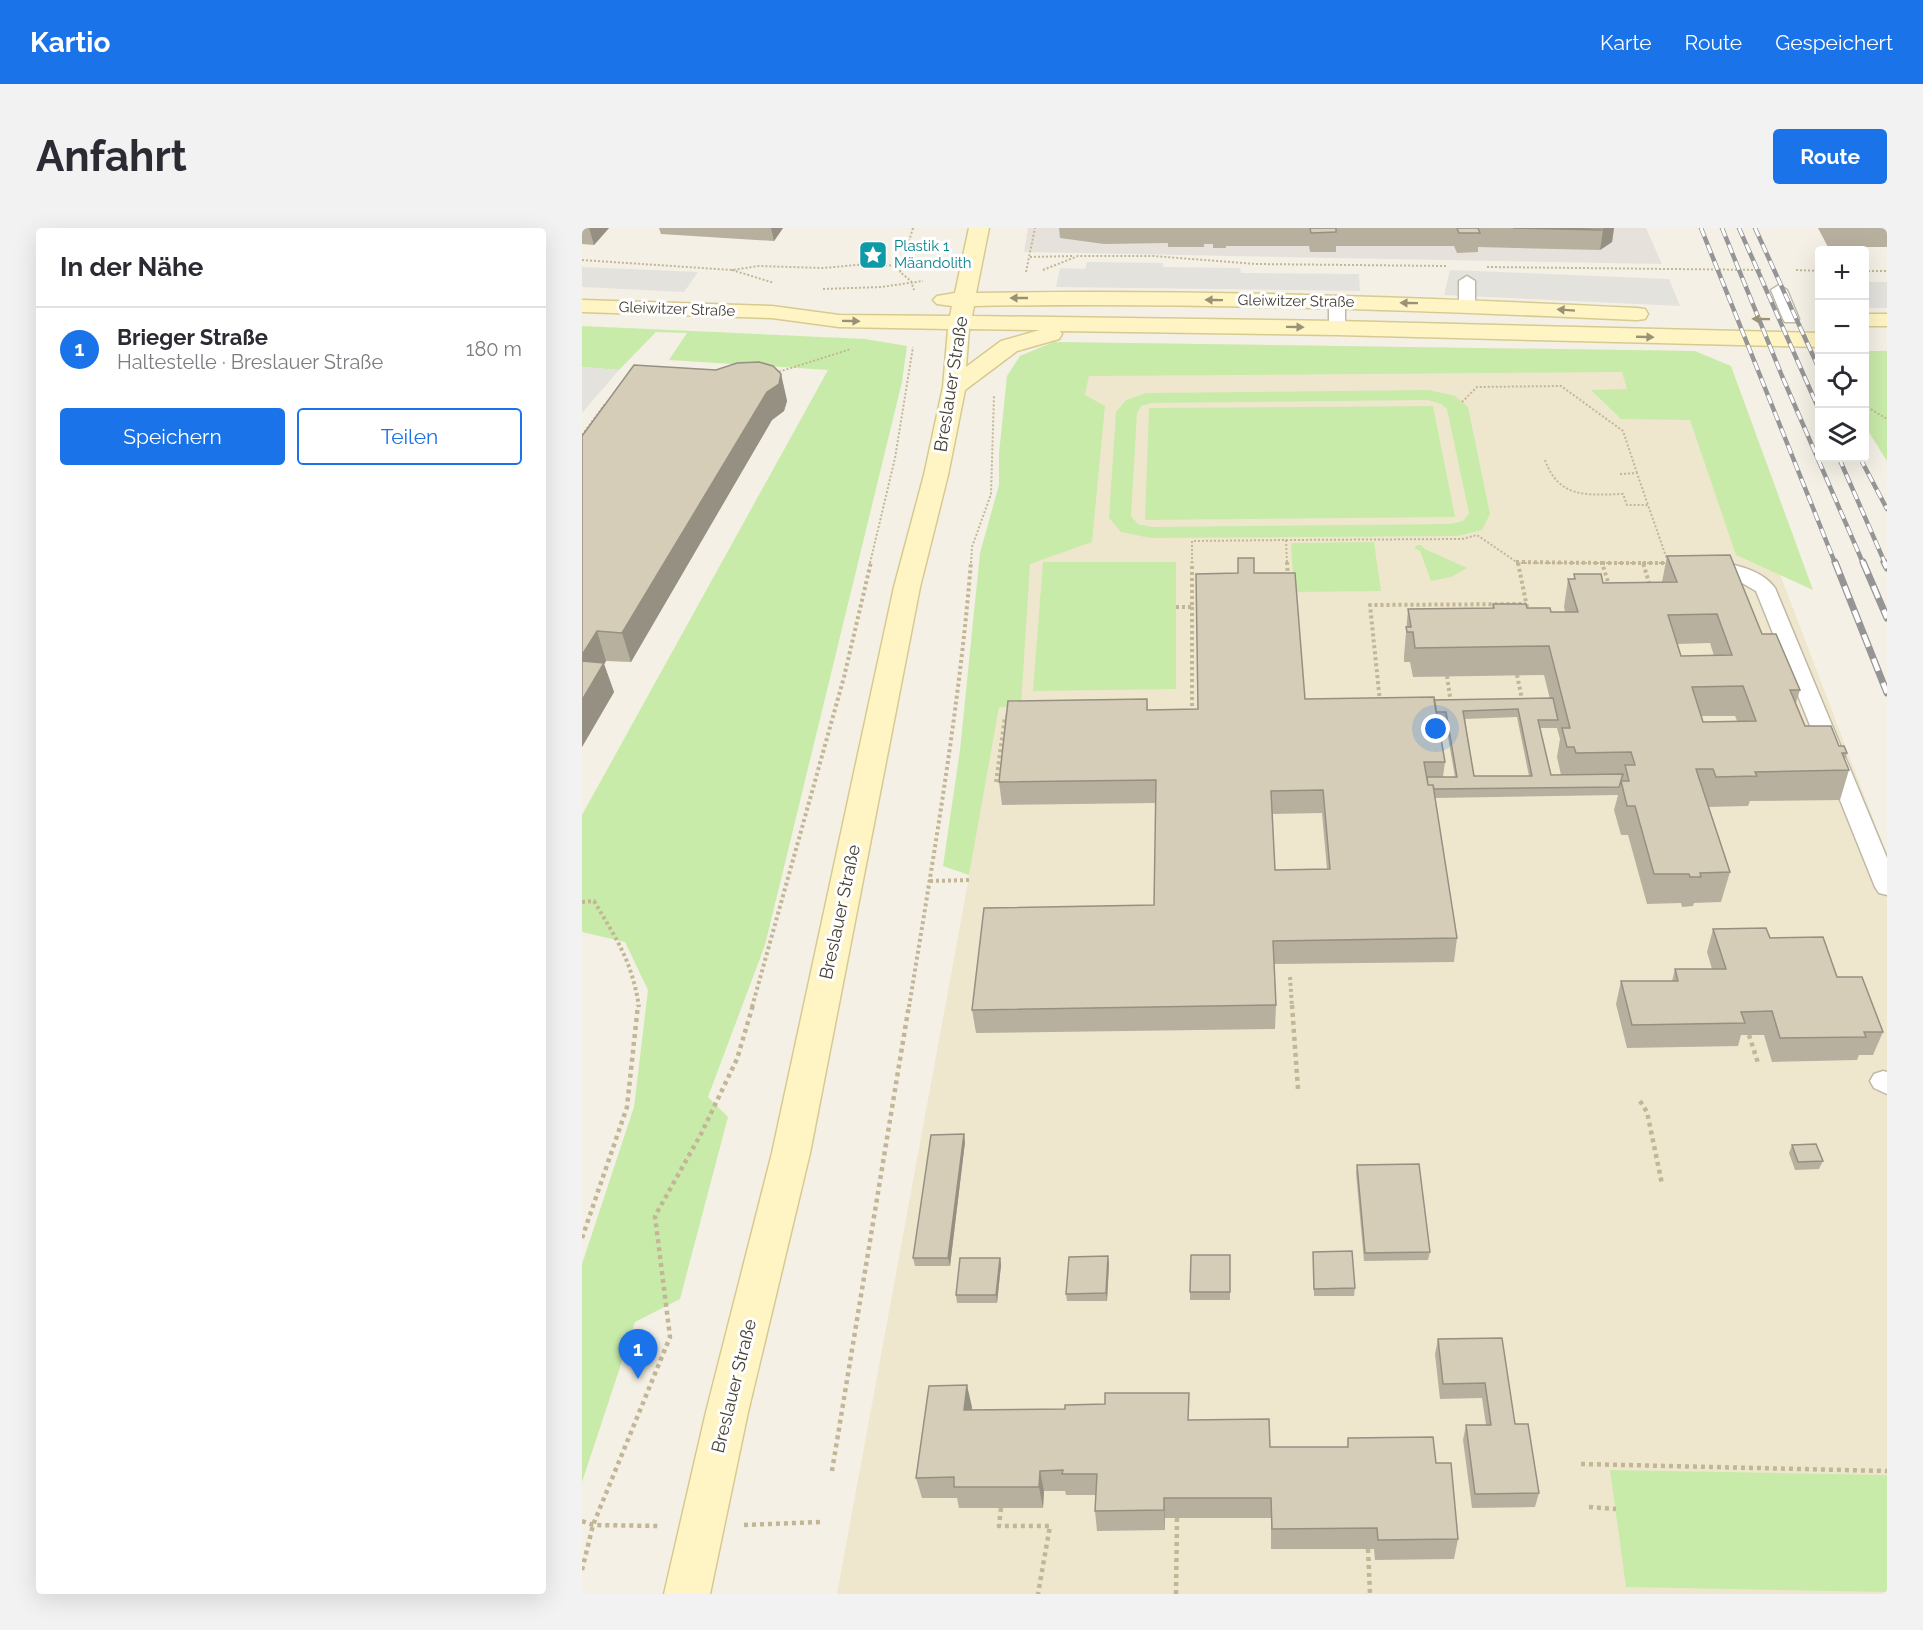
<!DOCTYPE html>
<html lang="de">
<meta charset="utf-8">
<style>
body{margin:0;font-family:Raleway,sans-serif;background:#f2f2f3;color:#2b2b33}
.controls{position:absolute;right:18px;top:18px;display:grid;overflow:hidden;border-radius:6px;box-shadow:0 6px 24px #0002}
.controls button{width:54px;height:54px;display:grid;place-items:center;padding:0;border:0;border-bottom:2px solid #e1e1e2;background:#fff;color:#2b2b33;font:30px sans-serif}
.you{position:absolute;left:854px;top:501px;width:21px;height:21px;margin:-15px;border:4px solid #fff;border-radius:50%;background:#1a73e8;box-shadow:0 0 0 9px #1a73e833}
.badge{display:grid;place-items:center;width:39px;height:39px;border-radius:50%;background:#1a73e8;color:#fff;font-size:20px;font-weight:700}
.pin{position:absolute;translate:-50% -50px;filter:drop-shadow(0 2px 3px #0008)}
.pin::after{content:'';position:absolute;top:32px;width:21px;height:18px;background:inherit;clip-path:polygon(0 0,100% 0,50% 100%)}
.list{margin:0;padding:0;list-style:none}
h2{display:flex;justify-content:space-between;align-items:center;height:78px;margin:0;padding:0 24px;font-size:26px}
h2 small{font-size:20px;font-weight:400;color:#7c7c81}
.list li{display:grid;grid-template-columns:39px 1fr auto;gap:18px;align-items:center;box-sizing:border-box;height:84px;padding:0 24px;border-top:2px solid #e1e1e2}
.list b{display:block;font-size:22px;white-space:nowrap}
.list p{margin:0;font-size:20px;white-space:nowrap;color:#7c7c81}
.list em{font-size:20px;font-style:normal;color:#7c7c81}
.actions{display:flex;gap:12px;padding:18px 24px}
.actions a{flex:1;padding:14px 0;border:2px solid #1a73e8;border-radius:6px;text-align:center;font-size:21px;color:#1a73e8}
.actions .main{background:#1a73e8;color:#fff}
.icon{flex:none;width:33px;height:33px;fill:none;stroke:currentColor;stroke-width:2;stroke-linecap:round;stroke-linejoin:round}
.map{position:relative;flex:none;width:1305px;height:1366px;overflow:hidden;border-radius:6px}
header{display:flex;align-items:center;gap:36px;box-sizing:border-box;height:84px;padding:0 30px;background:#1a73e8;color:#fff}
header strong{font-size:28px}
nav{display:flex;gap:33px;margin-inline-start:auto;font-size:21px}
.intro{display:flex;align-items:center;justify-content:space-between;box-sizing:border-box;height:144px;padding:0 36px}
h1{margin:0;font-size:42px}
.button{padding:15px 27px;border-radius:6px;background:#1a73e8;color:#fff;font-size:21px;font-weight:700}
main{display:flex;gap:36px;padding:0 36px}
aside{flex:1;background:#fff;border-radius:6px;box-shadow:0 6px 24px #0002}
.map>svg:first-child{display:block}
.industrial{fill:#e6e1da}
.education{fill:#eee7ce}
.green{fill:#c9ebaa;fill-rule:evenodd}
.parking{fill:#e4e2dd}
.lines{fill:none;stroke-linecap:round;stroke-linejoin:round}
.lane-casing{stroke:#c0b9a7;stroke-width:3}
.secondary-casing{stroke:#d7ca91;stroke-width:3}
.path-far2{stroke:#c3b697;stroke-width:2;stroke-dasharray:2 2;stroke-linecap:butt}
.path-far1{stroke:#c3b697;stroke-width:4;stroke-dasharray:3 3;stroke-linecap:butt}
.path{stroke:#c3b697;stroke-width:4.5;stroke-dasharray:4 4;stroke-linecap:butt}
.lane{fill:#fff;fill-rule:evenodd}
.secondary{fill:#fff5c4;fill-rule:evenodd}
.rail-far1-casing{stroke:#959595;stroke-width:4.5}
.rail-casing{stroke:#959595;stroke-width:7}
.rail-far1{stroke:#fff;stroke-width:3;stroke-dasharray:9;stroke-linecap:butt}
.rail{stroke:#fff;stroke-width:4.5;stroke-dasharray:13;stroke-linecap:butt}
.wall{fill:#b8b09f;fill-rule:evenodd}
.shaded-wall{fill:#969082}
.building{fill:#d6cdb9;stroke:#969082;stroke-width:1.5;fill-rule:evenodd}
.oneway{fill:#9a9275}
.labels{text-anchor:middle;stroke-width:6;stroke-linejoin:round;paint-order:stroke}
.far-culture-label{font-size:15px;fill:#0d838f;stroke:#fff;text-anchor:start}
.far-street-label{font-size:15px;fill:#474134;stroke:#fff}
.street-label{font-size:18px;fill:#474134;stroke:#fff}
</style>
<header>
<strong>Kartio</strong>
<nav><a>Karte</a><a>Route</a><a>Gespeichert</a></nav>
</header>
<div class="intro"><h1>Anfahrt</h1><a class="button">Route</a></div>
<main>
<aside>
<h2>In der Nähe<small></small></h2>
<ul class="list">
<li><span class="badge">1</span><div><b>Brieger Straße</b><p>Haltestelle · Breslauer Straße</p></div><em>180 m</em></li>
</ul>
<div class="actions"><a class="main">Speichern</a><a>Teilen</a></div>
</aside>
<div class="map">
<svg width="1305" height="1366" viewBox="0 0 1305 1366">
<rect width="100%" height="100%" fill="#f4f0e5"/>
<path class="industrial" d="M446 0H1064L1080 36 442 24Z"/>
<path class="education" d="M472 114 1113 123 1305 627V1366H255L387 649 438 128Z"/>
<path class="green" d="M0 98 283 111 325 118 320 154 183 717 126 869 146 889 98 1071 53 1094 0 1254V1036L52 879 66 762 43 714 0 704V587L246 142 87 132 105 105 74 104 37 142 0 139Z
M472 114 1113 123 1149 138 1231 362 1154 327 1108 192 1039 191 1009 162 1045 161 1040 144 507 148 503 167 523 178 510 314 448 336 439 478 417 479 387 647 361 638 378 522 398 325 417 257V225L425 148 438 128Z
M1282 123H1305V233L1283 198Z
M847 162 873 168 886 179 908 286 900 302 876 308 568 310 539 304 527 290 534 184 544 172 564 165ZM846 172 859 176 865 181 887 285 881 293 868 296 570 299 556 296 549 288 555 185 559 178 569 175Z
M851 178 873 289 563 292 567 180Z
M792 314 799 363 712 364 709 315Z
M835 317H839L843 321 885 340 869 349 849 353 838 323 832 320Z
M461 334H594V461L451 463Z
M1028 1242 1305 1247V1364L1044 1359Z"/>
<path class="parking" d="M505 34 581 35V39L658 40 659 45 777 46 778 63 474 59 478 40 503 41Z
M0 39 116 44 102 64 0 59Z
M868 42 1087 51 1098 78 862 67Z
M1283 54H1305V80H1283Z
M0 139 37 142 0 185Z"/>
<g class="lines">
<g class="lane-casing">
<path id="lane" d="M885 48 893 53V77L885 82 877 77V53Z
M1197 57 1205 62 1217 91 1215 94H1203L1201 91 1189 62Z
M755 69 763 74V100L755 105 747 100V74Z
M1123 333C1145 334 1179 340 1193 360L1305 630V667L1297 665 1293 659 1174 363 1148 348 1116 343 1113 339 1116 335Z
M1301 843 1305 844V866L1292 860 1288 853 1292 846Z"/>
</g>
<g class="secondary-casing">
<path id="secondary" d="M387 0H407L394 65C615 61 835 69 1055 80L1063 81 1066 86 1063 91 1055 92C834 82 613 74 392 78L390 88 755 93 1238 105V119L755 107 478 103 480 106 477 111 435 123 383 162 366 247 338 359 228 925 166 1184 128 1366H82L124 1184 190 925 312 359 342 247 361 159 366 101 257 99 190 90 0 84V72L190 78 257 87 368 88 370 78 355 76 351 72 355 68 373 65ZM387 101 458 102 419 113 384 139Z
M1282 86H1305V98H1282Z"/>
</g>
<path class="path-far2" d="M331 0 318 44 329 53 332 62
M448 29 492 28
M0 32 150 42 177 38 241 40 285 36 318 38
M905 39 1180 42
M150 42 192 55
M461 42 496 28H571L674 36 865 38
M1214 42 1238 43
M1282 43H1305
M444 44 453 0
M241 61 299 59 341 53
M193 145 269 121
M880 174 895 159 979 158 1041 203 1055 245
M1282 177 1305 191
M0 207 23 176
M963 232C977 271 1005 267 1041 266L1045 277H1066L1086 334
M1038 246 1055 245 1066 277
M704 312 880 311 895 307 936 335H1020
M288 335 313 230 331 119
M389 335 390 319 409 266 412 167
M610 335V313L704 312 705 335
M1020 335H1061
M1061 335H1087"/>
<path class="path-far1" d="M705 334 706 350
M934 334 1020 335 1027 357
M936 335 946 384
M1020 335H1061L1068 358
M1061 335H1087
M594 379H610V334
M610 379V484
M935 447 941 476
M865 448 869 476
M798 474 788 377 944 376
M414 554 423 489H429
M348 653 389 652
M0 674 12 673C35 712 50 733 57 779
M708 749 710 779
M170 779 262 449 289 334
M327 779C351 631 377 483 389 334"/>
<path class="path" d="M710 777 716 861
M1167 807 1176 835
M1058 873 1065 884 1080 956
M0 1010 45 879 56 777
M999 1236 1305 1243
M250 1243 327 777
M1007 1279 1034 1281
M419 1280 417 1298H468L456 1366
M0 1293 11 1297 77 1298
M162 1297 238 1294
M786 1321 788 1366
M0 1342 11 1297 88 1109 73 988 119 906 155 831 171 777
M594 1366 595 1290"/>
<use href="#lane" class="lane"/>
<use href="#secondary" class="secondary"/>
<g class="rail-far1-casing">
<path id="rail-far1" d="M1119 0 1253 335
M1140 0 1200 148 1281 335
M1157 0 1238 184
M1173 0 1238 143
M1257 230 1303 335
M1278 230 1305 281"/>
</g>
<g class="rail-casing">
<path id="rail" d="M1253 334 1305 465
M1281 334 1305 390
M1302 334 1305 340"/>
</g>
<use href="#rail-far1" class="rail-far1"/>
<use href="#rail" class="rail"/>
</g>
<path class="wall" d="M0 0H27L12 17 0 16Z
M77 0H201L192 13 79 6Z
M477 0H1032L1030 14 1018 22 896 19V24L875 25 872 18H754V24H728L727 18H644V20H631V16H622V19H586V15L522 16 478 10Z
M1236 0H1305V19H1246Z
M199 146 205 173 202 183 190 192 49 434 24 433 22 436 32 464 0 519V208Z
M1085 328 1180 406 1218 462 1214 475 1223 498 1257 518 1265 525 1263 532 1267 542 1258 572 1168 573 1166 578 1126 579 1148 644 1139 674 1112 675 1111 678 1100 679 1099 675 1065 676 1046 607H1039L1032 582 1036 567 853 570 875 710 872 734 692 736 694 777 693 801 394 805 390 782 572 677 574 575 420 577 417 554 565 471 566 482 616 481 672 345 723 471 852 472 968 471 962 447 831 449 828 434H822V428L826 381 910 380 911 376 945 380 969 384H983L982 379 986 351H992V346L1021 355 1080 354ZM1128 415 1132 428H1099L1095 416ZM1120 488H1153L1155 493 1121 494ZM935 489 947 548H892L883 491ZM856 492H863L873 549H861L863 534ZM958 500H975L978 511 975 529 979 547H969ZM740 585 745 641 693 642 690 586Z
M1131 701 1188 710 1255 749 1301 804 1291 827H1277L1275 832 1190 834 1182 807H1159L1156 818 1045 820 1034 776 1039 753H1090L1093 741H1130L1125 724Z
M382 906 383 914 368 1038H333L331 1030Z
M1210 917 1241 933 1237 941 1213 942 1207 925Z
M775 937 848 1024 846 1032 782 1033 774 945Z
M731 1024 773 1060 772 1068H732Z
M648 1027V1072H608V1064Z
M418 1030 419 1037 415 1075H375L374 1067Z
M527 1036 525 1073H485L484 1066Z
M920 1110 933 1196 957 1265 953 1279 890 1280 881 1212 884 1197H904L900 1170 858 1171 853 1126 856 1111Z
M390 1179V1182L607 1192 688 1219H765L766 1210 854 1235 876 1311 872 1331 793 1332 792 1321H689V1290H583V1302L515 1303 513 1283 514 1267H484L483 1263H462L461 1280H377L375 1270H340L334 1250Z"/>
<path class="shaded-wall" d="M7 0H27L12 17Z
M189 0H201L192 13Z
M1024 0H1032L1030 14 1018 22 1021 2Z
M199 146 205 173 202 183 190 192 49 434 40 405 185 164Z
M15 403 24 433 22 436 32 464 0 519V427Z
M382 906 383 914 368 1038 366 1030Z
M526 1028 527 1036 525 1073 524 1065Z
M418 1030 419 1037 415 1075 414 1067Z
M385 1157 390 1179 387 1203 382 1182Z
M458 1243 462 1263 461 1280 457 1259Z
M582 1270 583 1290V1302L582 1282Z"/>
<path class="building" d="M728 0H754V4L729 5Z
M875 0H896L898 5H877Z
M931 0H1024L1021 2Z
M177 134 191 138 199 146 197 156 185 164 40 405 15 403 0 427V208L52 137 134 142 155 135Z
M1148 327 1180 406H1194L1218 462H1208L1223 498H1249L1257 518H1262L1265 525H1260L1267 542 1173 544 1175 548 1134 549 1131 541H1114L1148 644 1118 645 1119 649H1108L1107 646H1072L1053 578H1045L1039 553H1047L1043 537H1053L1049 524 994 525 992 519H985L980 500H988L967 418 833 420 831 404H825L824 399H829L826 381 912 380 911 376H944L945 380H968L969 384H996L986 351H993L992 346H1019L1021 355 1095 354 1085 328ZM1135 386 1150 427 1099 428 1086 387ZM1161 458 1174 493 1121 494 1110 459Z
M656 330H672V345H713L723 471 852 469 863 534H842L846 557H851L875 710 691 713 694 777 390 782 402 680 572 677 574 552 417 554 426 473 565 471V482L616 481 614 346 656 345ZM741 562 748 641 693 642 689 563Z
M0 433 22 435 0 472Z
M971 470 976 492H956L969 547 1041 546 1037 559 852 561 851 557H846L845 549H875L864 484H854L852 472ZM936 481 950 548H892L881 483Z
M1184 700 1188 710 1241 709 1255 749H1280L1301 804H1282L1284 809 1198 810 1190 783 1159 784 1163 795 1050 797 1039 753H1096L1093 741H1144L1131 701Z
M382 906 366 1030H331L349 907Z
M1234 916 1241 933 1216 934 1210 917Z
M837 936 848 1024 783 1025 775 937Z
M770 1023 773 1060 732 1061 731 1024Z
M609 1027H648V1064H608Z
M526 1028 524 1065 484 1066 487 1029Z
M378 1030H418L414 1067H374Z
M920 1110 933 1196H946L957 1265 893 1266 884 1197H909L903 1155 861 1156 856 1111Z
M385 1157 382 1182 483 1181V1177L523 1176V1165H607L606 1192 687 1191 688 1219H766V1210L851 1209 854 1235H869L876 1311 796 1312 795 1300 690 1301 689 1270H582V1282L513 1283 515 1246H480L481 1242 458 1243 457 1259H372V1249L334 1250 347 1158Z"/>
<defs><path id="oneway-solid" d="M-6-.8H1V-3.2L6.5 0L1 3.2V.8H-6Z" transform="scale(1.5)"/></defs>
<g class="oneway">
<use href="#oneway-solid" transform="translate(437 70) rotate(180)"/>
<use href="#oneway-solid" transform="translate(632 72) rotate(-179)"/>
<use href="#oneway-solid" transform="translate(827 75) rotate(-179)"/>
<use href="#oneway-solid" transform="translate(984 82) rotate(-176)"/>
<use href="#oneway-solid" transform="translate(1179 91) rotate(-179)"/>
<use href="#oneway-solid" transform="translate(269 93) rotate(1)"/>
<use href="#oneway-solid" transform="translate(713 99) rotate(1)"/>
<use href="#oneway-solid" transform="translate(1063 109) rotate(2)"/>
</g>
<defs>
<g id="sight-square" transform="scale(1.5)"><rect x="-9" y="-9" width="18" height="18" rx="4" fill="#0f9aa8" stroke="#fff"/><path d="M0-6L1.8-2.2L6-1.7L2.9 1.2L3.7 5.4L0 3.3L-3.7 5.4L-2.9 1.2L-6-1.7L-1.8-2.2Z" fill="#fff"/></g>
</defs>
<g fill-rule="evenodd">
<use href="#sight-square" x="291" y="27"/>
</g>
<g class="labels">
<g class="far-culture-label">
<text x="312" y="23">Plastik 1<tspan x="312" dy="17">Mäandolith</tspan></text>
</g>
<g class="far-street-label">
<text transform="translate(714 73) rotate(1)" y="5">Gleiwitzer Straße</text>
<text transform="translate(95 81) rotate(2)" y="5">Gleiwitzer Straße</text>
</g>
<g class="street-label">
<text transform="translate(369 156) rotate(-81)" y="6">Breslauer Straße</text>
<text transform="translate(258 684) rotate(-78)" y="6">Breslauer Straße</text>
<text transform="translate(152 1158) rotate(-76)" y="6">Breslauer Straße</text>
</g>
</g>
</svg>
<div class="controls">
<button>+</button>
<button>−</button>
<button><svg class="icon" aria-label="locate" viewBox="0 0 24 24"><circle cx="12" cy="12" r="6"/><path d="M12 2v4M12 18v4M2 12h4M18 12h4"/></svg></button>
<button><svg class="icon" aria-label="layers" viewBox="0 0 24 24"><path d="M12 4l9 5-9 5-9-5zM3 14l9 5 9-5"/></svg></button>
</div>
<div class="you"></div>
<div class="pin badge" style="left:56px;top:1151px">1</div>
</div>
</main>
